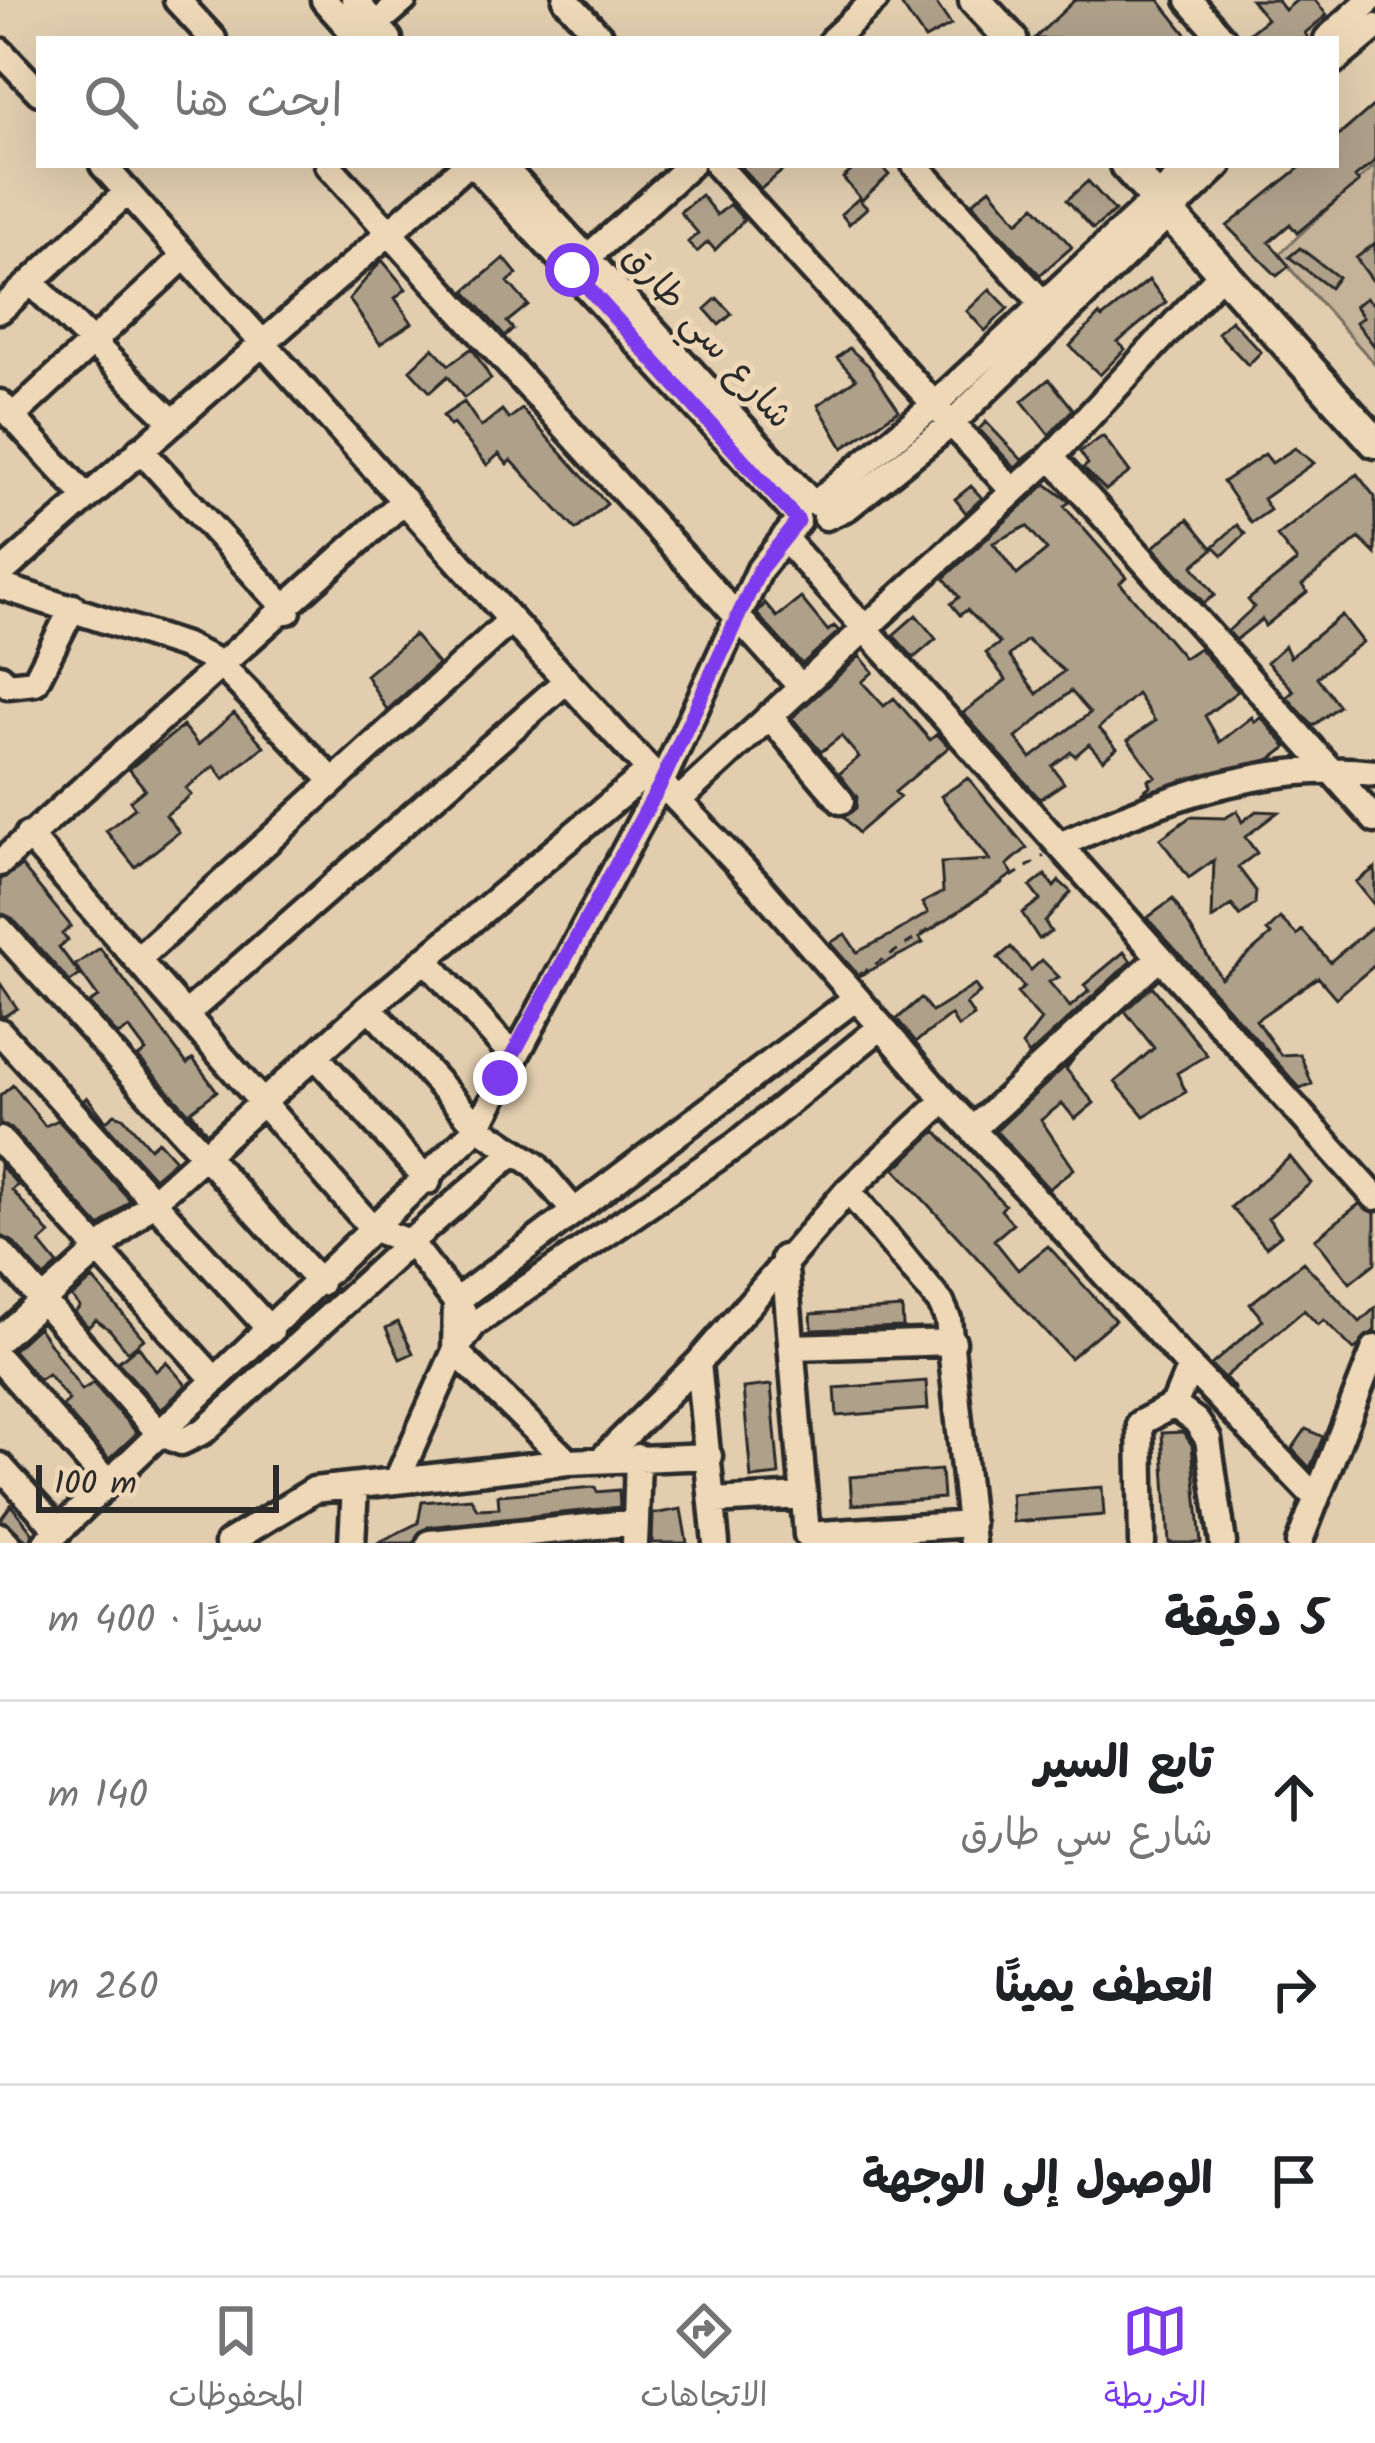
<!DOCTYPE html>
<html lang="ar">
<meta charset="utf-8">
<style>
body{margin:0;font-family:Kalam,"Playpen Sans Arabic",sans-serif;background:#f6f6f6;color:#202124;direction:rtl}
.scale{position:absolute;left:36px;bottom:30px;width:243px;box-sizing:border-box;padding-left:12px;border:6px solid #2b2b2b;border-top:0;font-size:33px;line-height:42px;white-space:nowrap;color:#2b2b2b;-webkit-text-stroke:9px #eed8b7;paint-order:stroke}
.stop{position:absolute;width:36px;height:36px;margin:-27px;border:9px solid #7c3aed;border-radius:50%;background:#fff}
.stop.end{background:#7c3aed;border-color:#fff;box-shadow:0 3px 12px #0008}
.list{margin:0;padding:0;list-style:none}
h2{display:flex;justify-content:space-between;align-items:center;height:156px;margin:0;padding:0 48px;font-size:51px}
h2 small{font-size:39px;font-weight:400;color:#757577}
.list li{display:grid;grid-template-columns:78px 1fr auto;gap:36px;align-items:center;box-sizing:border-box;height:192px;padding:0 48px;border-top:3px solid #e0e0e0}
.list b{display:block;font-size:45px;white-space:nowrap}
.list p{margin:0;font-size:39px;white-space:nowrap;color:#757577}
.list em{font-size:39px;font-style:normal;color:#757577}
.icon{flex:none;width:66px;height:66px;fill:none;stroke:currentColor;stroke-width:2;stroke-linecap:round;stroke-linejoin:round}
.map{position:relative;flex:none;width:1375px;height:1543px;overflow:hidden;direction:ltr}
.search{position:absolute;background:#fff;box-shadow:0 12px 48px #0002;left:36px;right:36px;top:36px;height:132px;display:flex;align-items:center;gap:30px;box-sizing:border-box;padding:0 42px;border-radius:0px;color:#757577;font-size:45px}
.sheet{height:732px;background:#fff}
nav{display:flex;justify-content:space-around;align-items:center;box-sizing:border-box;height:168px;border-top:3px solid #e0e0e0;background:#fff;font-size:33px;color:#757577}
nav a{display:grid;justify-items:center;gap:6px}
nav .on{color:#7c3aed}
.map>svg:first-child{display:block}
.green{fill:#c4b399;stroke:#786f62;stroke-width:3}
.building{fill:#afa08a;stroke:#2b2b2b;stroke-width:3;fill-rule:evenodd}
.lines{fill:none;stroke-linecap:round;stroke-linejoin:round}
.minor-casing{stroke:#2b2b2b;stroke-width:33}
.major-casing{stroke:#2b2b2b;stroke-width:39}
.path{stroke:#2b2b2b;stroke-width:3;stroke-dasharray:9 9;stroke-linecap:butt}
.minor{stroke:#eed8b7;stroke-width:24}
.major{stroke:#eed8b7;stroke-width:30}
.route{stroke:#7c3aed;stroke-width:15}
.labels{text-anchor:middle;stroke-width:10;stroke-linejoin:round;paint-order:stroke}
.street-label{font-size:36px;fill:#2b2b2b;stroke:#eed8b7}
</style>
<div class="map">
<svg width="1375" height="1543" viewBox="0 0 1375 1543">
<rect width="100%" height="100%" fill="#e2ceaf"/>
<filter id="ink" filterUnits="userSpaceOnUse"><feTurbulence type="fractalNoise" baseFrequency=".00833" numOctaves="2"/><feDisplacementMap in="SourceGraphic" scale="24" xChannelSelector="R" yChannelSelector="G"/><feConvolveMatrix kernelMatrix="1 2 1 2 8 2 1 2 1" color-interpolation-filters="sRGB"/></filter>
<g filter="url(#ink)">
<path class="green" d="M1375 165V364L1278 255Z"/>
<path class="building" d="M898 0H934L951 25 925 39Z
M1075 0H1159L1190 39H1034Z
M1251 0H1277L1285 10 1297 0H1315L1327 15 1305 33 1309 39H1242L1267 19Z
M1375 104V161L1355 177 1359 182 1297 233 1290 224 1269 242 1289 266 1277 276 1227 226 1303 165H1336V138Z
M739 165H789L761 189Z
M858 165H880L889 175 862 200 843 178Z
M1088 181 1115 211 1093 229 1067 200Z
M990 188 1018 222 1035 206 1072 247 1040 275 972 203Z
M701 195 717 215 730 204 744 220 715 250 708 242 697 252 688 242 698 233 680 212Z
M858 199 867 208 849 224 841 214Z
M1375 243V284L1356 258Z
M1300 248 1338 277 1330 288 1289 257Z
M504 258 517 274 508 282 528 305 507 322 513 329 505 336 465 291Z
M382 260 406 289 395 298 412 323 380 344 349 299Z
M1149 280 1166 302 1118 342 1125 349 1100 375 1070 346 1099 315 1102 318Z
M990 289 1008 308 985 331 967 311Z
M717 298 732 314 719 325 705 309Z
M1366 298 1375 305V347L1356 322 1363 317 1355 306Z
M1231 320 1261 352 1248 365 1218 333Z
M433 348 449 365 472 348 491 379 464 398 448 376 430 392 410 370Z
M849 348 868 365 899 410 843 448 818 405 856 379 837 358Z
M1049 379 1073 409 1049 435 1022 401Z
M464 402 481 427 502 410 509 419 522 409 607 504 576 530 511 460 507 464 499 454 487 465 453 424 450 426 443 416Z
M986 422 1022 460 1035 450 1015 468 979 429Z
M1103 436 1130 472 1106 490 1083 468 1088 464 1080 452Z
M1295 448 1314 463 1263 499 1270 510 1251 523 1223 482 1265 454 1272 463Z
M1357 474 1375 497V554L1359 538 1302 585 1307 592 1265 626 1262 619 1236 640 1228 631 1254 607 1248 600 1297 561 1277 536Z
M1046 484 1070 502 1064 506 1126 577 1120 583 1184 658 1199 648 1238 691 1205 716 1220 742 1252 717 1255 722 1261 717 1287 747 1271 759 1141 793 1150 786 1148 780 1156 777 1128 740 1155 721 1137 694 1099 728 1117 748 1103 760 1089 744 1075 756 1071 752 1052 766 1064 783 1040 799 963 713 1006 680 986 653 1000 643 967 610 960 615 951 604 959 597 944 578ZM1027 526 1047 550 1017 575 993 543ZM1027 640 1064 671 1037 694 1009 656ZM1071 691 1090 713 1031 758 1016 738Z
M971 486 982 498 966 513 955 499Z
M1188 519 1213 549 1193 566 1215 595 1204 603 1153 547Z
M1237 525 1245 534 1223 555 1214 546Z
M801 598 828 631 834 626 839 631 802 664 757 614 765 603 777 617Z
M916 615 936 639 914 658 893 635Z
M1342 615 1363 642 1317 677 1339 706 1313 726 1287 697 1294 691 1267 662 1285 646 1290 657Z
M414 635 438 664 387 710 366 675Z
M860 656 873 672 862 682 884 706 894 698 930 740 937 734 949 747 895 792 900 797 858 833 844 817 856 808 857 797 839 774 859 757 841 736 821 752 792 718Z
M234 713 264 746 224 779 214 766 186 788 191 795 166 815 179 832 135 867 106 831 135 808 130 801 145 789 129 769 183 726 198 745Z
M968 778 1027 848 1007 865 1013 874 919 938 923 943 859 976 830 943 845 934 857 952 893 934 928 913 922 903 943 892 941 863 990 860 941 796Z
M1237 811 1242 822 1256 811 1278 812 1245 837 1257 853 1238 867 1256 891 1255 904 1240 916 1232 905 1212 919 1214 860 1189 878 1160 839 1190 817 1225 818Z
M22 866 71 926 62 934 68 940 59 947 80 975 70 982 12 918 0 913V880Z
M1375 868V906L1356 882Z
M1045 875 1054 887 1059 881 1071 892 1045 922 1051 932 1039 939 1022 913 1040 900 1030 887Z
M1173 899 1221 978 1271 935 1267 931 1280 918 1297 935 1302 930 1330 962 1375 924V965L1336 998 1318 977 1256 1020 1281 1055 1300 1054 1312 1084 1300 1088 1147 918Z
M1011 947 1031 970 1042 960 1059 977 1049 982 1070 1007 1089 991 1084 985 1124 952 1131 961 1029 1055 1022 1045 1041 1020 1017 993 1024 987 998 958Z
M100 948 187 1064 193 1059 217 1091 191 1111 206 1132 138 1057 146 1051 129 1028 118 1035 89 1003 98 997 75 965Z
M0 983 17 1008 5 1016H0Z
M975 985 980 993 966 1004 974 1016 958 1027 951 1015 916 1042 897 1019 921 998 932 1012Z
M1152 986 1207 1055 1177 1073 1186 1092 1144 1116 1115 1082 1154 1048 1125 1011Z
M1074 1058 1066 1069 1094 1103 1075 1119 1062 1103 1041 1120 1074 1169 1049 1189 996 1131Z
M13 1085 45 1126 58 1120 130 1200 100 1227 12 1129 0 1124V1096Z
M87 1097 106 1121 115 1114 123 1117 150 1148 158 1141 175 1160 154 1178 84 1100Z
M936 1131 1005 1205 1001 1210 1013 1224 994 1240 1018 1270 1048 1246 1115 1320 1070 1358 895 1169Z
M1290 1157 1311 1183 1268 1218 1281 1235 1266 1247 1231 1207Z
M0 1165 18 1185 12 1190 50 1234 40 1243 58 1265 44 1277 12 1241 0 1236Z
M1359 1204 1375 1213V1263L1350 1283 1315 1239Z
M1303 1262 1360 1322 1375 1308V1330L1354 1350 1324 1320 1318 1325 1304 1310 1225 1377 1236 1390 1211 1365 1263 1320 1250 1304Z
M93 1279 144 1339 128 1352 110 1330 96 1320 88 1327 75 1312 80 1307 72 1297Z
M902 1308 903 1327 812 1330 811 1314Z
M398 1322 413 1353 400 1359 386 1328Z
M38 1327 82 1390 93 1383 137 1433 109 1459 62 1406 69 1400 48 1374 39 1380 13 1350Z
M138 1346 156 1371 166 1362 186 1385 161 1410 118 1362Z
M926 1381 928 1409 837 1416 835 1388Z
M771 1385 779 1475 751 1478 743 1388Z
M1306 1429 1323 1437 1310 1468 1292 1449Z
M1183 1432 1192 1445 1201 1543H1169L1162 1433Z
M941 1470 943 1498 852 1505 850 1477Z
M595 1487 597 1492 619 1490 620 1507 428 1527 414 1543H377L418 1523 422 1502 471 1498 477 1509 499 1508 498 1495Z
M1102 1487 1104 1515 1013 1522 1011 1494Z
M11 1505 33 1533 30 1543 0 1520Z
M681 1509 687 1543H652L653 1514Z"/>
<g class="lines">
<g class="minor-casing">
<path id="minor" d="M177 0 213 39
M324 0 359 39 404 0
M354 0 389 39
M566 0 602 39
M1189 0 1223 39
M833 39 875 0
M1327 39 1370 0
M0 51 39 92
M1336 60 1375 27
M103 165 511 620
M328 165 801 687
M474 165 797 516
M502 165 811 502
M717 165 1013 491
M915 165 1052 313
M579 265 690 165
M31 282 126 193
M0 310 31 282 172 421
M0 403 86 497
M12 417 183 258
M140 449 288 611
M1051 457 1223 272
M816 503 934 405 1192 165
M826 517 848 507 951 424 1219 165
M784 538 1375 1197
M0 574 466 165
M0 586 185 646 218 662 332 780
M0 677 8 685 35 682 73 607
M769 716 841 801
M678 801 1051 457 1375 820
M1060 845C1157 800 1267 760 1375 773
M0 863 405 500
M0 929 320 1283
M425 959 513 1056
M137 960 511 620 661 783 760 569 798 521
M369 1007 478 1127 535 1165 573 1210
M185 1015 566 681
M0 1032 271 1331
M315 1055 428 1181
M973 1129 1160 957
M0 1140 215 1380
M848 1190 941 1303 948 1319 972 1543
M0 1252 159 1433 181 1442 204 1431 410 1242 373 1229 28 835
M784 1258 807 1535 971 1524
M463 1311 410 1242 514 1152
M0 1339 369 1007 648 772
M792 1347 953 1342
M455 1351 456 1301 856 998
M455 1351 474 1324 736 1145 881 1027
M0 1360 108 1483
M1174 1405 1196 1421 1208 1439 1223 1543
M601 1460 698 1363
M0 1466 59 1531
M398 1478 455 1351 568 1462
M713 1501 804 1496
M636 1522 638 1457
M0 1536 7 1543
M46 1543 478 1127 661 783 761 888 945 1100
M228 1543 314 1490 568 1462 709 1456
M352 1543 355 1486
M430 1543 636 1522 635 1543
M716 1543 698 1363 848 1190 945 1100 1190 1367
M1142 1543 1140 1423 1174 1405 1190 1367 1316 1498
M1299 1543 1375 1348"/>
</g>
<g class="major-casing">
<path id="major" d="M975 0 1011 39
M1126 165 1375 442"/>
</g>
<path class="path" d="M860 974 1044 856"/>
<use href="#minor" class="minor"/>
<use href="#major" class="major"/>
</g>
</g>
<g class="lines" filter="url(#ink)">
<path class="route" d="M500 1078 661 783 760 569 798 521 572 270"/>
</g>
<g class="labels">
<g class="street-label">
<text transform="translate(709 335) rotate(48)" y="13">شارع سي طارق</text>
</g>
</g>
</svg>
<div class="scale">100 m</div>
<div class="stop" style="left:572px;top:270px"></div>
<div class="stop end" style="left:500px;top:1078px"></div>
<div class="search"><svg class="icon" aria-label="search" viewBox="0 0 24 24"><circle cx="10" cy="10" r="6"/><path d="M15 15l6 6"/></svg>ابحث هنا</div>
</div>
<section class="sheet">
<h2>5 دقيقة<small>سيرًا · 400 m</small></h2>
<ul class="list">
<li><svg class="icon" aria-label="ahead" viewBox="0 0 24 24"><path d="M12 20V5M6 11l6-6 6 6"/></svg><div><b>تابع السير</b><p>شارع سي طارق</p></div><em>140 m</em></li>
<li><svg class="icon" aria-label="right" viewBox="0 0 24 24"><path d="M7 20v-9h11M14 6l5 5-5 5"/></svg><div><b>انعطف يمينًا</b></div><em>260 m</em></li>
<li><svg class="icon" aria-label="arrive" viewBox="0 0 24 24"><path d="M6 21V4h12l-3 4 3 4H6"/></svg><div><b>الوصول إلى الوجهة</b></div></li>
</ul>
</section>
<nav>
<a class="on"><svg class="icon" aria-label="map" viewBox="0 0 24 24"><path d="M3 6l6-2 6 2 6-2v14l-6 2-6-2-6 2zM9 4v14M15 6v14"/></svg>الخريطة</a>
<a><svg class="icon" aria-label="directions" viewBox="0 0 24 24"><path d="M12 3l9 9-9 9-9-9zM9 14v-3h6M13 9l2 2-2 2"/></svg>الاتجاهات</a>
<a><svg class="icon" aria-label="saved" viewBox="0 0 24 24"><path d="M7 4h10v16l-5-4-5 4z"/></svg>المحفوظات</a>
</nav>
